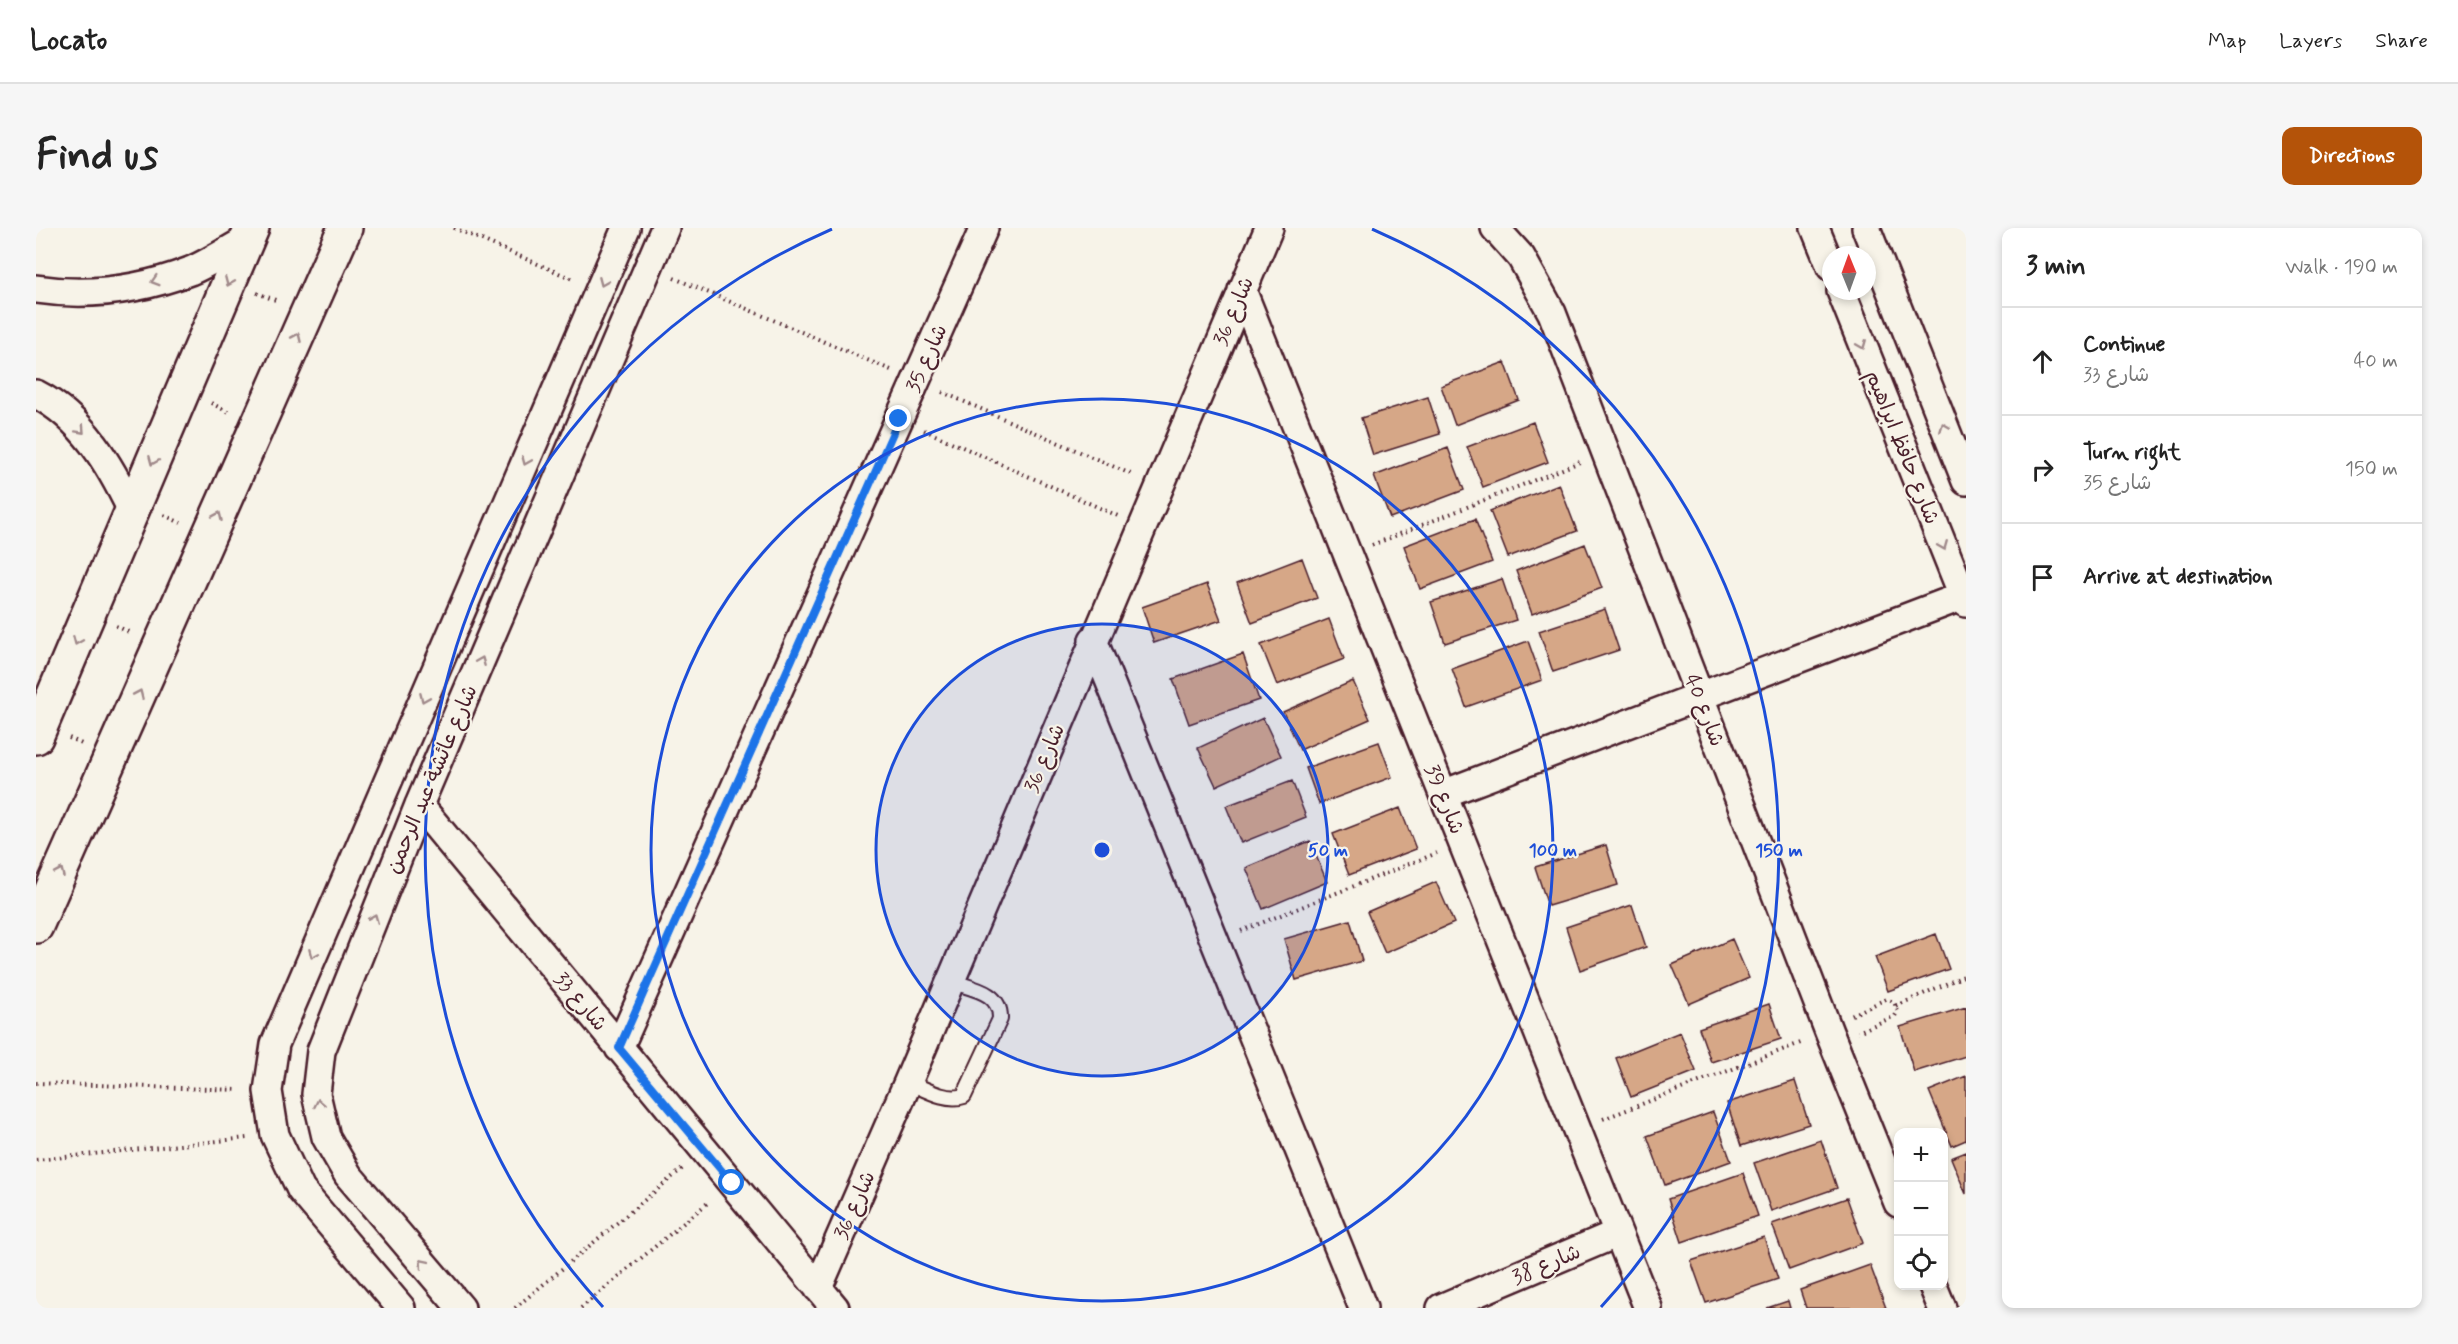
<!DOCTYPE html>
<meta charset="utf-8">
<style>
body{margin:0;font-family:Mynerve,"Playpen Sans Arabic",sans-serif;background:#f6f6f6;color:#222}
.controls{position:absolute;right:18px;bottom:18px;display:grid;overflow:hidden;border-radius:12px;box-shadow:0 3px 9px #0003}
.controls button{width:54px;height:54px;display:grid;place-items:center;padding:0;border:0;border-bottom:2px solid #e0e0e0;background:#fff;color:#222;font:30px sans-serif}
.compass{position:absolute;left:1786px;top:18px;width:54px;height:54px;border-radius:50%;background:#fff;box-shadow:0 3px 9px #0003;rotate:359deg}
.stop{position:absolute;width:18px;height:18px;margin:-14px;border:4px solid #1a73e8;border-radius:50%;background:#fff}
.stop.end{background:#1a73e8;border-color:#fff;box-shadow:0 2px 6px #0008}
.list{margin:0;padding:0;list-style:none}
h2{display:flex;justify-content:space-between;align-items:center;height:78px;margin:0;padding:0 24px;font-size:26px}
h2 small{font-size:20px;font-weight:400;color:#767676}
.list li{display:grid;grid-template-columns:39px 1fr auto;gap:18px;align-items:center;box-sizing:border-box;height:108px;padding:0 24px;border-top:2px solid #e0e0e0}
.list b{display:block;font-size:22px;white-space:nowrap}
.list p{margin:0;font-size:20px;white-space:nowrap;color:#767676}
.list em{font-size:20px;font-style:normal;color:#767676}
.icon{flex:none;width:33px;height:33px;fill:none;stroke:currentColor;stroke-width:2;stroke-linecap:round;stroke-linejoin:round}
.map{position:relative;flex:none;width:1930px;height:1080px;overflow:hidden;border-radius:12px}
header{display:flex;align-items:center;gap:36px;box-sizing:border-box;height:84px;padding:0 30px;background:#fff;border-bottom:2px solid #e0e0e0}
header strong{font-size:28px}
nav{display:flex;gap:33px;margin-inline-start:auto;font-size:21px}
.intro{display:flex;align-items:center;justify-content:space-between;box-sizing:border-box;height:144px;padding:0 36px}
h1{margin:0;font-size:42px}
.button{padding:15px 27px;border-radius:12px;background:#b45309;color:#fff;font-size:21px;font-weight:700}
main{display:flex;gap:36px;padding:0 36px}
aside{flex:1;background:#fff;border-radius:12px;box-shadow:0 3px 9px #0003}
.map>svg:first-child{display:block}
.building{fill:#d6a787;stroke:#4a1f2b;stroke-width:1.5}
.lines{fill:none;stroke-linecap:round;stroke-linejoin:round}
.lane-casing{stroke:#4a1f2b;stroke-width:18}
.street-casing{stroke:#4a1f2b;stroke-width:32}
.secondary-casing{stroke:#4a1f2b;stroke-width:38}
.path{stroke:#4a1f2b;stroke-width:4;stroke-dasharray:1.5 4.5;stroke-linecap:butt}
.lane{stroke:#f7f3e8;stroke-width:14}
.street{stroke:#f7f3e8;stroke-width:27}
.secondary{stroke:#f7f3e8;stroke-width:33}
.oneway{stroke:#a0898a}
.route{stroke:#1a73e8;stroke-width:8}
.ring{fill:none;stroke:#1d4ed8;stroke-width:3}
.labels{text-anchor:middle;stroke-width:4.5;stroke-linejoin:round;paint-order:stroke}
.street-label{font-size:21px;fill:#4a1f2b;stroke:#f7f3e8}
.centre{fill:#1d4ed8;stroke:#f7f3e8;stroke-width:3}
.ring-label{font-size:18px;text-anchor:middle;font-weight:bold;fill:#1d4ed8;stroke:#f7f3e8;stroke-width:4.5;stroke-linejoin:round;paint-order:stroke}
</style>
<header>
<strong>Locato</strong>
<nav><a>Map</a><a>Layers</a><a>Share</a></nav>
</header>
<div class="intro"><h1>Find us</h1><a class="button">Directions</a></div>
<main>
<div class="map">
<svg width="1930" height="1080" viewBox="0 0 1930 1080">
<rect width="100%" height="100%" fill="#f7f3e8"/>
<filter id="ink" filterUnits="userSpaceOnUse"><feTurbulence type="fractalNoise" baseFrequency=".0167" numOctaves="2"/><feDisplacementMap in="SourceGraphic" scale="12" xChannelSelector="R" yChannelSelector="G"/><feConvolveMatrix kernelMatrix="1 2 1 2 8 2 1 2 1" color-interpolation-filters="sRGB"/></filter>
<g filter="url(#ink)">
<path class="building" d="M1469 134 1483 172 1419 197 1405 158Z
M1392 169 1404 206 1337 227 1325 190Z
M1497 194 1512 234 1447 259 1431 219Z
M1412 220 1428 262 1354 290 1338 248Z
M1523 256 1541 303 1472 329 1454 283Z
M1439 291 1456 334 1384 361 1368 318Z
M1549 316 1566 360 1496 386 1480 343Z
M1266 330 1281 370 1216 395 1201 355Z
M1466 351 1480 392 1409 415 1395 374Z
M1171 356 1185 392 1118 415 1106 379Z
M1569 381 1583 422 1517 444 1503 403Z
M1293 391 1308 431 1241 457 1225 417Z
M1492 413 1506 452 1430 479 1416 441Z
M1207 426 1223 472 1153 496 1137 451Z
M1317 453 1334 491 1264 522 1247 484Z
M1227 490 1245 528 1180 558 1162 520Z
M1343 514 1356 549 1283 576 1270 540Z
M1256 553 1270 589 1205 615 1190 578Z
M1364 580 1380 621 1313 647 1297 606Z
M1274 613 1291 654 1227 681 1210 640Z
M1570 617 1582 657 1512 678 1499 639Z
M1400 654 1418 695 1349 725 1331 684Z
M1596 677 1610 719 1544 742 1530 699Z
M1314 692 1326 733 1260 752 1248 711Z
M1900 706 1913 741 1852 763 1839 729Z
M1696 711 1713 750 1653 776 1636 737Z
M1733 776 1745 811 1675 834 1663 800Z
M1930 779V828L1878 844 1864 799Z
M1644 804 1660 843 1595 869 1580 830Z
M1930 848V912L1916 918 1893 863Z
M1759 853 1773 896 1705 918 1691 875Z
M1677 884 1695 933 1629 957 1611 908Z
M1785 912 1801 960 1735 983 1718 935Z
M1930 924V966L1915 930Z
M1707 945 1722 988 1646 1014 1632 971Z
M1811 970 1827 1015 1753 1042 1736 996Z
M1728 1009 1742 1051 1670 1075 1655 1033Z
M1834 1037 1850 1080H1770L1764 1062Z
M1752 1073 1754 1080H1731Z"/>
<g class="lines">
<g class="lane-casing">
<path id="lane" d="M872 854C889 861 910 874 928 868L964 791C965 763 936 761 914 753"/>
</g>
<g class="street-casing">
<path id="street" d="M1459 0 1485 29 1516 85 1793 804 1862 975
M1779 0 1795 39
M1830 0 1930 253
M0 61C53 69 104 62 154 43 173 35 192 22 211 12
M1206 62 1612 1080
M1805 63 1930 375
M0 166C47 190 74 237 96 283
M1057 412 1327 1080
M1407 566 1927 368
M383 577 799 1080
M583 820 948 0
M1897 1058 1906 1080
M782 1060 872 854 1233 0
M365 1080 265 962 239 907 232 863 239 816 590 0
M425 1080 312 947 290 909 280 866 285 823 383 577 629 0
M1405 1080 1582 1005"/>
</g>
<g class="secondary-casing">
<path id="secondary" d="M0 509 216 0
M0 698 309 0"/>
</g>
<path class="path" d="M418 0 539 52
M638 50 855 142
M221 65 242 73
M906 164 1097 247
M175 175 192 184
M888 202 1082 288
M128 287 145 295
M1336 317 1544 234
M80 398 95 405
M33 510 48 517
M1205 703 1401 625
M1860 778 1930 747
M1816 787 1850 771 1858 774 1862 783 1859 788 1822 804
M0 855 203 862
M1567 891 1767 814
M0 932 211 910
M479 1080 647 940
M545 1080 674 973"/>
<use href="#lane" class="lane"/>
<use href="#street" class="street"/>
<use href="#secondary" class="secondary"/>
</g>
<defs><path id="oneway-chevron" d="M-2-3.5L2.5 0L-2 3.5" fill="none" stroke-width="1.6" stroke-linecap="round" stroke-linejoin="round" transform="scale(1.5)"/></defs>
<g class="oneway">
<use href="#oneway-chevron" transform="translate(119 53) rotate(163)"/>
<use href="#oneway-chevron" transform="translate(193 54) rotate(113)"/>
<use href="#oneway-chevron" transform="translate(567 54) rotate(113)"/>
<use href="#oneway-chevron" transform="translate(261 109) rotate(-66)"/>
<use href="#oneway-chevron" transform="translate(1826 117) rotate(68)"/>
<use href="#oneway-chevron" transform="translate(1908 199) rotate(-112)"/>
<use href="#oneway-chevron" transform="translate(45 202) rotate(47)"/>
<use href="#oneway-chevron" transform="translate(117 233) rotate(113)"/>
<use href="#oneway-chevron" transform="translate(490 233) rotate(113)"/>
<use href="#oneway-chevron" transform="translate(182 288) rotate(-66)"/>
<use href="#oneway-chevron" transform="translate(1907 318) rotate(68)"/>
<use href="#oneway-chevron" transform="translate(41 413) rotate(113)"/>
<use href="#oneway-chevron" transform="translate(445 433) rotate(-67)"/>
<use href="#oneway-chevron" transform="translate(103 466) rotate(-66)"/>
<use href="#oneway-chevron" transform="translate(388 470) rotate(113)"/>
<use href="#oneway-chevron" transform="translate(24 644) rotate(-66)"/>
<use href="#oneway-chevron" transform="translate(338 690) rotate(-68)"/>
<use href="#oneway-chevron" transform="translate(277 726) rotate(113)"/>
<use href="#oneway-chevron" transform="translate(283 875) rotate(-101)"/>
<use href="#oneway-chevron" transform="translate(387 1035) rotate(-130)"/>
</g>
</g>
<g class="lines" filter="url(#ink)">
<path class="route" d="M696 955 583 820 863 191"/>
</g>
<circle cx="1066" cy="622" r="226" fill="#1d4ed8" fill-opacity=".12"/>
<g class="ring">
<circle cx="1066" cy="622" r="226"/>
<circle cx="1066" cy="622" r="451"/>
<path d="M567 1079A677 677 0 0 1 796 1M1336 1A677 677 0 0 1 1565 1079"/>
</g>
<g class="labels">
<g class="street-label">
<text transform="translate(1197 83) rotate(-67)" y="7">شارع 36</text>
<text transform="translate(890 130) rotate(-66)" y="7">شارع 35</text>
<text transform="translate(1867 219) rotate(68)" y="7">شارع حافظ ابراهيم</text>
<text transform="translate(1669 482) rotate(69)" y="7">شارع 40</text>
<text transform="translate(1008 530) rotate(-67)" y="7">شارع 36</text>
<text transform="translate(395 551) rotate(-67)" y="7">شارع عائشة عبد الرحمن</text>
<text transform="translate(1409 571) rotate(68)" y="7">شارع 39</text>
<text transform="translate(545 773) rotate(50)" y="7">شارع 33</text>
<text transform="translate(818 977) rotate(-66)" y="7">شارع 36</text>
<text transform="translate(1510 1036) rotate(-23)" y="7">شارع 38</text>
</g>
</g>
<circle cx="1066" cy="622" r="9" class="centre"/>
<g class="ring-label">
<text x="1292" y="628">50 m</text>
<text x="1517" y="628">100 m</text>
<text x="1743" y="628">150 m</text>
</g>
</svg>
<div class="controls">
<button>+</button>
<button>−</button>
<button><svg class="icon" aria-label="locate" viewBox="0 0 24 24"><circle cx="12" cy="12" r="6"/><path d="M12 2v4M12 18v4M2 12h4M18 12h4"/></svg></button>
</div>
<svg class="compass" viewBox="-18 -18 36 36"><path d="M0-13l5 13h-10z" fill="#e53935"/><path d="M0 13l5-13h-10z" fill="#767676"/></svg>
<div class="stop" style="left:696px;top:955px"></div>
<div class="stop end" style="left:863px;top:191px"></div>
</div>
<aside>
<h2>3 min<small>Walk · 190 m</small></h2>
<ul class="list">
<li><svg class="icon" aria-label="ahead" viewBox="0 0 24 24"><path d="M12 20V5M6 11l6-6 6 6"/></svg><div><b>Continue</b><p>شارع 33</p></div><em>40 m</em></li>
<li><svg class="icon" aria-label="right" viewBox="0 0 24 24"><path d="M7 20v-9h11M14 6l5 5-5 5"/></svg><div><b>Turn right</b><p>شارع 35</p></div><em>150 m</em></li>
<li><svg class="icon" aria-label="arrive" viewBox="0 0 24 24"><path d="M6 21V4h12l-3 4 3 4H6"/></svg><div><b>Arrive at destination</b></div></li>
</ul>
</aside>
</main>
